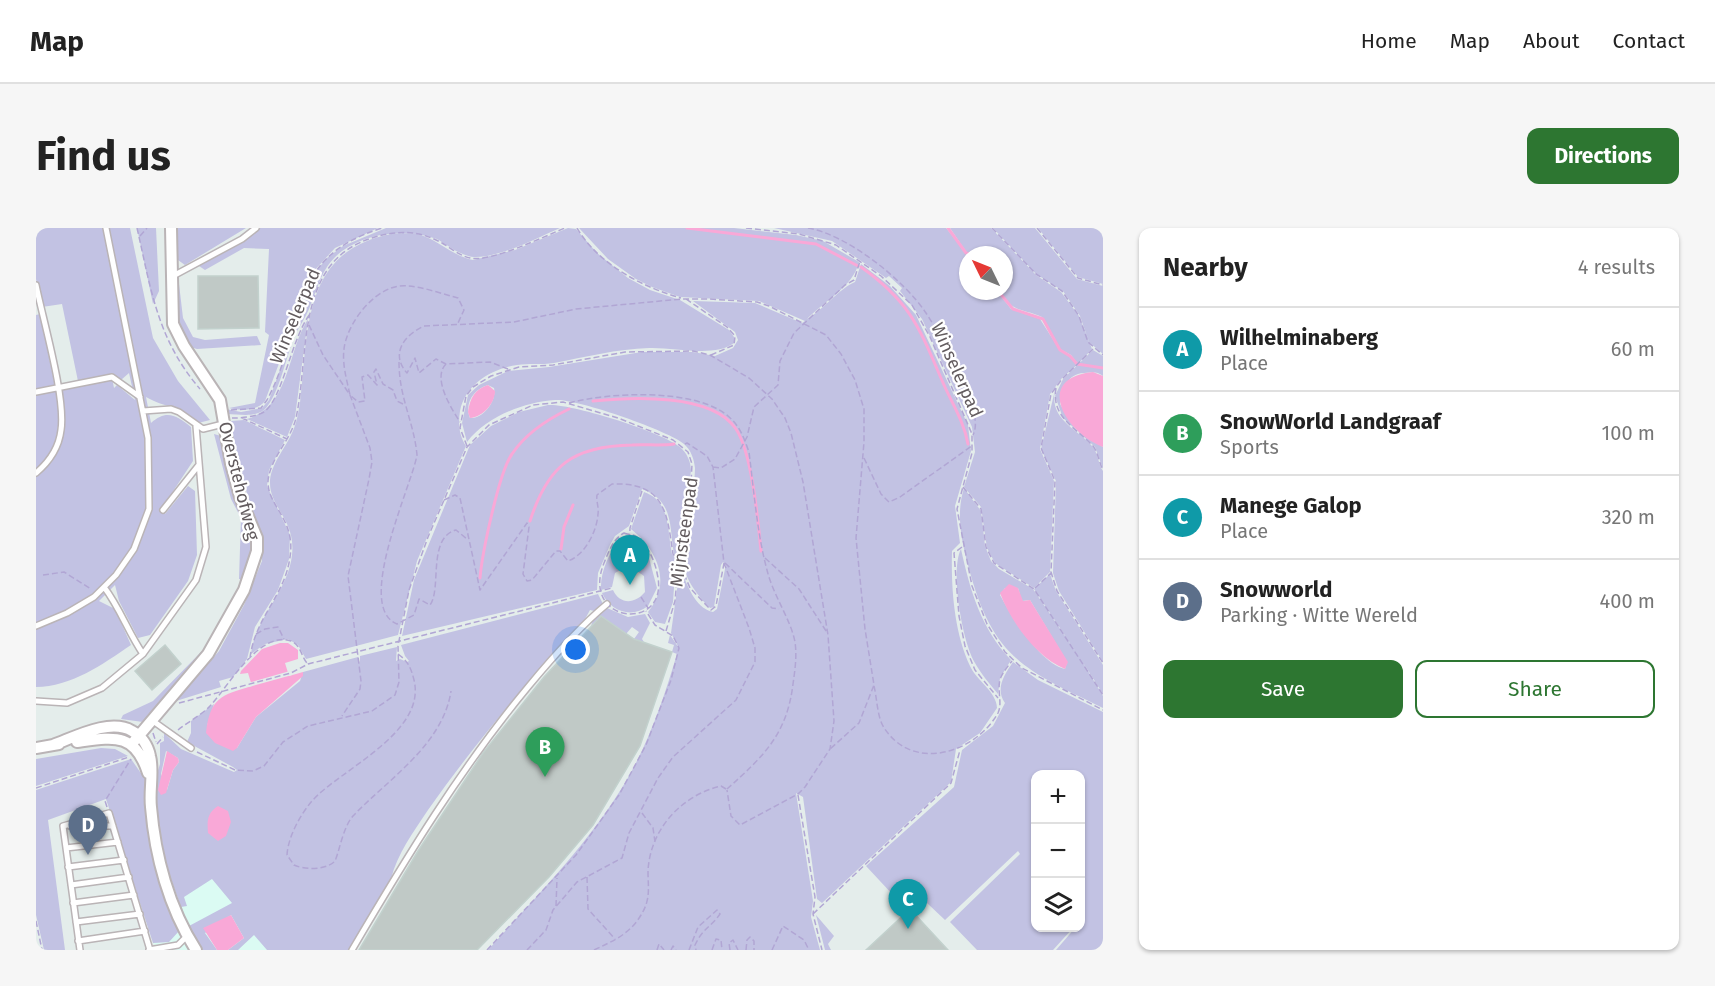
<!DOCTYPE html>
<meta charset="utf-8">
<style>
body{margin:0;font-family:"Fira Sans",sans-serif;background:#f6f6f6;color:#222}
.controls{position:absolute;right:18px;bottom:18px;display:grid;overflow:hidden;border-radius:12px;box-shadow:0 2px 4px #0004}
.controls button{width:54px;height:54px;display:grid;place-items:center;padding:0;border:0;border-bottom:2px solid #e0e0e0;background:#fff;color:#222;font:30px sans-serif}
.compass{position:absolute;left:923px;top:18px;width:54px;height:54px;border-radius:50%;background:#fff;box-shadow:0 2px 4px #0004;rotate:313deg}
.you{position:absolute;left:540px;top:422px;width:21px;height:21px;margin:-15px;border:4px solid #fff;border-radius:50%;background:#1a73e8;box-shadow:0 0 0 9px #1a73e833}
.badge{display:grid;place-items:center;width:39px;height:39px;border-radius:50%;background:#2d7631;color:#fff;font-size:20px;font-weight:700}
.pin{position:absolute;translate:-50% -50px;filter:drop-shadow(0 2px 3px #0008)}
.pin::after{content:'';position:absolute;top:32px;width:21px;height:18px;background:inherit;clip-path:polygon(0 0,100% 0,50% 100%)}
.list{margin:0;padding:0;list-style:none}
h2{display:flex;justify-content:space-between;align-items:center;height:78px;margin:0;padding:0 24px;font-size:26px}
h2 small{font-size:20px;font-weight:400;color:#767676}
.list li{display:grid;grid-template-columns:39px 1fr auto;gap:18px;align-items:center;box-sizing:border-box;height:84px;padding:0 24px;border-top:2px solid #e0e0e0}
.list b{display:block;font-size:22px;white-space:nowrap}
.list p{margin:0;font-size:20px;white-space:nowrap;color:#767676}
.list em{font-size:20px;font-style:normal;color:#767676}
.actions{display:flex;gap:12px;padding:18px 24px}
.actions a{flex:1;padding:14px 0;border:2px solid #2d7631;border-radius:12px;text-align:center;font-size:21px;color:#2d7631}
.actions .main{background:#2d7631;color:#fff}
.icon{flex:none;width:33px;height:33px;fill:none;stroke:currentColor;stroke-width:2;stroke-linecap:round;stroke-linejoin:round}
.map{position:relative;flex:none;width:1067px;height:722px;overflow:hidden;border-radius:12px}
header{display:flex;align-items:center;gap:36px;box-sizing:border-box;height:84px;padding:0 30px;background:#fff;border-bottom:2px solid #e0e0e0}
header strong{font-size:28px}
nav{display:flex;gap:33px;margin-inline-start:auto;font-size:21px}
.intro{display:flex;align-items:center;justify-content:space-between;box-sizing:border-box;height:144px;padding:0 36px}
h1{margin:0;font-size:42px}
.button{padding:15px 27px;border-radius:12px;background:#2d7631;color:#fff;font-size:21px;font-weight:700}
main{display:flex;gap:36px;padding:0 36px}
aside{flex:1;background:#fff;border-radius:12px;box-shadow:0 2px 4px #0004}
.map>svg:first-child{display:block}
.commercial{fill:#dbfbf3}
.green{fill:#c2c2e3;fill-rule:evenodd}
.water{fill:#f9a8d7}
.pier{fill:#e4edeb}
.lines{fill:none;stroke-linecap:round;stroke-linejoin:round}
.stream{stroke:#f9a8d7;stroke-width:3}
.building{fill:#c0c9c6;stroke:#c2d1cd;stroke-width:1.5}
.service-casing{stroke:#bab4b6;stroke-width:8}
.minor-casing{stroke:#bab4b6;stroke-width:14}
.path{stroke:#b1a6d4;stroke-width:1.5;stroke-dasharray:6 3;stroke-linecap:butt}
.service{stroke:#fff;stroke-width:5}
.minor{stroke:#fff;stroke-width:10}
.labels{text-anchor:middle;stroke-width:4.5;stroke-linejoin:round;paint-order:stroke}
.street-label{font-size:18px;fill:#635c5f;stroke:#fff}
</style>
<header>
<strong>Map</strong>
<nav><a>Home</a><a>Map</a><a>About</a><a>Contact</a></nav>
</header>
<div class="intro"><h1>Find us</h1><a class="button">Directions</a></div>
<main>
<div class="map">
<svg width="1067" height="722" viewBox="0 0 1067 722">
<rect width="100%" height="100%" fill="#e4edeb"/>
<path class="commercial" d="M159 633 252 722H163L158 717 152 722H126L117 715 133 714 127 659 136 654 146 664Z"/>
<path class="green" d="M0 0H94L117 110 142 153 174 192 162 195C142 176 131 181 110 169L115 195C130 181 141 187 155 199L157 233 130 274 129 286 152 258 159 263 161 327 152 353 114 407 102 410 83 373 79 357 63 373 79 381 95 417C67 436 35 459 0 459V248C31 222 27 198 24 162L43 158 26 76 6 79 0 51ZM75 145 85 152 93 145 99 172 81 157 78 160Z
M101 0H120L123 63 117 76Z
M141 0H210L149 37 142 32Z
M223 0H342L299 20 277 44 229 173C221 183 205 183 193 180L219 175 233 107 229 104 233 21 208 20 169 42 163 38Z
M350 0H524C501 10 463 30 438 29 425 28 411 17 401 11 371 0 333 4 306 23 285 39 283 58 273 81 269 91 262 100 258 109 251 126 241 176 225 184 214 189 203 186 190 186V181L205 184 226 180 233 172 280 43 291 30 307 18Z
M532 0 540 1 561 25 592 50 614 62 644 72 693 102 698 109V115C679 130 638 119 613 120 581 121 549 129 518 135 505 137 493 135 481 137 455 141 429 157 424 183 422 196 423 207 430 218L381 333 362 407 270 431 262 417 252 411 229 416 215 426C219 390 252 364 256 327 260 292 234 280 234 255 234 237 249 221 256 205 261 195 262 185 264 175 272 116 265 39 331 13 346 7 364 3 380 6 401 10 416 28 437 32L479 22Z
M543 0H698L760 7 787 13 823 34C817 59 788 73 771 91 787 82 805 59 819 54L825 36 854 58 880 87 932 197 935 223 919 278 924 315 916 323C915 360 918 404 934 438 940 452 961 464 961 480L944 505 920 521 915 554 786 675 781 671 767 569 760 565 777 673 775 689 784 722H452C502 666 557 612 594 546 615 509 629 466 641 426L636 424 638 417 632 415 634 407 643 420 635 405 644 340C651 355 658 380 677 384L681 381 690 336 687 334 685 337 678 379 674 380C622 328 658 300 659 240 658 231 655 222 648 216 634 203 539 170 519 172 488 174 450 189 431 214L426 195 432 167 443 157 472 143 513 139 606 124H657L679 128 697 120 702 112 699 104 657 73 719 75 766 95 769 93 723 73 644 69 616 59 600 51 572 31ZM452 157 458 160C461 173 447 191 434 190 428 175 438 161 452 157Z
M738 0H910L932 27V63H961L975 81 1004 91 1023 121 1033 127 1041 137 1026 150 1014 166 1004 221 1018 253 1014 344 998 360 959 335 951 320 945 279 928 259 939 224 936 199 886 91 864 63 866 60 853 48 850 50 796 13Z
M914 0H955L1000 47 1025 64 1043 88 1056 121 1042 136 1035 127 1024 121 1006 89C986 80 976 85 964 63H968V27L931 25Z
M957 0H999L1041 51 1067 58V126L1053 114 1044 88 1027 63 1000 46Z
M1002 0H1067V56L1042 49Z
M143 56 147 90 157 109 169 112 221 108 225 117 161 121 154 119 141 88Z
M4 86 19 158 0 161V87Z
M272 91 259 189 251 209 211 191C254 179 251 123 272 91Z
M1057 122 1067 128V148C1061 143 1056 144 1048 145 1030 146 1028 161 1024 176L1040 202 1067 219V241L1059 219 1027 190 1019 168 1027 151Z
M1019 162C1013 192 1041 200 1056 218 1062 224 1062 236 1067 243V434L1023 363 1017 345 1020 253 1005 221Z
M20 163C25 195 24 218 0 243V166Z
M512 177C534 175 627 204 644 219 651 225 655 234 655 243L641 329 638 326C633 297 638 273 606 261L593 298 579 308 574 317 562 345 561 362 366 408 378 352 434 217 455 198 483 184Z
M208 192 249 212 233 242 231 258 254 307 253 331 242 362 219 399 211 431 197 449 183 453 185 459 140 473 183 423 208 377 226 333V307L213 274 195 201V193Z
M178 206 185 208 214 303 217 317 209 352 203 351 205 290 195 271Z
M928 260 945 283 949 318 955 333 963 341 997 361 1042 427 998 361 1014 346 1020 363 1067 437V466L1046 433 1067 468V480C986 441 956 429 932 337 925 311 920 285 928 260ZM969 360H982L986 373 994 372 1031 434 1029 441C1004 435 976 389 964 367Z
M608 264C635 273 631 303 636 326L640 331 637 374 629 396 619 394 612 384C636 355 622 323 595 301Z
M589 308 590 339 579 345 576 359 565 362C564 344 573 326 583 311Z
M597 310 613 330 621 360 612 378C596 391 574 383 566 365L577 362C584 377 599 376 609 364L608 348 595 339 594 316Z
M925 321C934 362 945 401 975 432L964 450 962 466C954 456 945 446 939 435 926 414 914 342 925 321Z
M562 366 567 376 558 383 554 382 548 393C492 453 439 515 392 582 378 603 361 626 355 651L313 722H231L218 707 202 722H192L208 710 195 687 169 705 181 722H167L153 698 196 675 176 651 148 669 151 678 145 679 131 640 121 586 119 552 124 536V515L128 513V505L145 521 198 544 201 542 197 539 151 514 155 505V493L178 476 171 498 201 520 220 489 264 453 267 444 322 429 324 435V428L361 419 360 433 364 431 371 434 373 433 369 428 365 417ZM130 523 142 530 143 534 137 542 131 562 125 546Z
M571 380 592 389 609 386 614 395 606 411 608 414 598 411 603 404 596 399 590 406 565 388 555 398 558 389Z
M168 421 133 467 107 494 85 491 87 487 117 473Z
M977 434 1002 452 1067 484V716L1061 722H1020L1039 700H1044L1048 689 1045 690 1044 546H999V700H1037L1017 722H941L914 694 984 626 982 623 909 692 891 675 880 686 874 680 871 682 830 638 918 559 926 522 957 498 969 475C959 461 968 447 977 434Z
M65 520 79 521 92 528 0 558V531Z
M95 531 109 551 110 570 144 702 133 714 117 715 70 571 12 592 29 722H8L0 687V562Z
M780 687 798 708 792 716 795 722H789Z"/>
<path class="water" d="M1057 144 1067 148V219C1029 205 997 150 1057 144Z
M452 157 459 163C459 175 447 189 434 190L432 184C434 170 439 161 452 157Z
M973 356 982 360 987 373 994 372 1032 434 1029 441C1000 429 975 394 964 365Z
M244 415H252L262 422V431L249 435 253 448 267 444V448L220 489 201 520 197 523 179 515 170 505C174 470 185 467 216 458L212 445 204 446 205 443 226 421Z
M131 523 142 530 143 534 137 542 130 565 125 567 122 562Z
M182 578 192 583 195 594 190 608 182 613 172 605C171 593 171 585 182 578Z
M195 687 208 710 192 722H181L167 700Z"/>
<path class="pier" d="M254 443 256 447 213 459 212 455Z"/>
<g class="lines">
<path class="stream" d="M651 0 780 16 822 38
M912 0 930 25 938 27
M825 39C876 75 884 102 908 157 917 177 928 194 932 216
M962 63 977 81 1007 91 1024 122 1034 128 1041 136 1067 140
M557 173C596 169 676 165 700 201 716 225 722 293 725 323
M494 293C512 237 537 218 596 217 610 216 624 218 638 216
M525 321 528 299 537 277
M444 350C446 326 463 244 476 226 490 205 510 192 533 181"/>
</g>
<path class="building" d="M162 48H222L223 100 162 101Z
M565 388 598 411 636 424 604 518 557 597 513 649 441 722H323L382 623 447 525 508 449Z
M129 417 145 436 116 462 99 443Z
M874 681 912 722H830Z"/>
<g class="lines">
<g class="service-casing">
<path id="service" d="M137 48 206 11 220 0
M0 57C7 92 30 170 25 202 23 219 13 234 0 245
M0 164 76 149 104 169
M107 183 135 181 143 184 167 201 187 196
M127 282 162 238
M68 359C84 380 92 404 107 426
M0 398 31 385 58 369 80 347 98 321 113 281 112 210 70 0
M0 473 31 475 66 460 107 426 160 352 170 319 160 198
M117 493 155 520
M34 598H77
M30 620 82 614
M32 639 88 632
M35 657 93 649
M37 675 98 667
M40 694 104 686
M42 713 109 703
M44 722 27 598 73 585 114 722
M113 722 142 717 151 708
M316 722C370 630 424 541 492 459 516 430 542 400 571 376"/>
</g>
<g class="minor-casing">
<path id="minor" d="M41 514C78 509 99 504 112 545
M17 517C39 509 74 490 96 503 106 508 112 518 114 528 118 543 113 563 115 579 119 628 133 680 160 722
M95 517 172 426 208 362 221 323V310L204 269 195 236 184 172 148 118 137 96 135 0
M0 520 23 516"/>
</g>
<path class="path" d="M101 0C115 61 121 111 164 161
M541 0C562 36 606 59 645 70
M710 0 763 6 800 17 845 48 876 77 894 109 936 206V225L921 281 936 358 951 396 969 424 986 440 1067 482
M772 0C812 7 868 52 890 85 905 107 913 131 924 155 931 169 945 191 937 207
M956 0 1000 46 1026 63 1043 88 1052 114 1067 127
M1001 0 1042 50 1067 57
M104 8 111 0
M650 71 691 99 699 108 698 117 675 127
M273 97 287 127 314 167 334 220 336 234 333 251 312 348 325 453 324 461 306 488
M1057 121 1026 151 1015 166 1005 220 1019 253 1015 344 1021 363 1067 435
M363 134C363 170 378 194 381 227 376 257 318 379 361 396L378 387 383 371 394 377C406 361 391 310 420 302L431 311
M410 136C396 150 415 180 424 194
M472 141 454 134 410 136 400 131 383 145 379 130 371 145C354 126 368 107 388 98L478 94 540 81 646 71H673L721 74 733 78 790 107 805 126 819 152 828 181V214L820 310 829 401 838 457 823 495 794 521
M1020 160C1015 189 1039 199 1056 217 1062 223 1063 235 1067 242
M533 175C574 164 659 160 692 188 704 198 708 210 713 224 718 263 721 305 731 342 737 367 755 392 759 414 761 428 759 442 757 456 751 506 728 528 691 561
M367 176 361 173 357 162 347 156 340 141 338 144 341 157 332 147 326 149 329 173 322 174 314 167C311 153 306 136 308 121 311 94 342 54 372 58 388 59 406 66 422 70L428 82 422 95
M195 182 225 180 231 172C271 97 247 31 346 0
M196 190C206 190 219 189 228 184 246 172 256 109 274 86
M206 190 251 211
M431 218 424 200 430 168 437 159 455 148 483 139 517 137 589 124 657 123 674 127 713 150 736 171 749 190 755 205 767 254 792 407 798 493 794 521 769 559 762 566 704 597 695 588 691 562
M828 230 845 266 853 274 864 269 937 217
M677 239 685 240 699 231 711 209 718 179 742 157 744 133 758 105 809 57 818 52 824 33
M927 259 945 281 950 319 958 335 998 361 1067 467
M408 272 419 267 424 270 444 362 491 295 493 299 487 346 491 353 496 352 520 323H524L532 333C549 327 561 303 562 286 563 279 560 273 561 267L576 256C629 254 631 285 637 326L642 332 654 360 675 382 680 378 688 335
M588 305C592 307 597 306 601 309 611 316 619 333 621 345 636 405 543 397 568 335 573 323 577 311 588 305Z
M926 319 918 325 923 388 929 418 939 442 962 470
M729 330 763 361 792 406
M689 335 736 380 743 381
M592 339 594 300 606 263
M7 347 28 344 55 361
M999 360 1015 345
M605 369 612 380
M220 406 229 401 242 399 248 411
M362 426C372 433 375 440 378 452 391 505 303 542 276 573 264 587 252 609 251 627L258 637C269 642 289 642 298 634 302 631 306 600 317 588 351 552 407 517 415 463
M214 430C219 389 249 368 254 329 260 291 231 278 232 253 234 230 255 212 260 190 274 127 258 34 336 10 361 2 383 2 406 15 415 20 424 28 434 30 454 35 509 8 529 0
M838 458C841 470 841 487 847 498 875 545 939 526 962 485 967 475 960 460 965 449 968 443 972 438 976 433
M143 475 255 445 272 436 576 360
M142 502C152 494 167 486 175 477 193 457 224 402 255 413 265 417 265 428 271 435
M117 505 120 514
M121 516 127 509
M161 524 199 542 217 543 228 538 247 514 272 498 336 483 359 467 363 454 362 418 373 362 392 309 431 219 453 197 497 177 527 174 582 190 637 212 652 224 656 236 655 256 645 306 639 373 630 403
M0 560 93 529
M762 567 779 669 777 686 786 722
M71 579 69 573 95 531
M606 585 617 600 619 614
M551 649 552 681 579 711
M520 678 521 650
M777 686 915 555 924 522
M0 693 6 722
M451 722 540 627 583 567 610 517 635 452 643 420 637 408 619 397 610 383
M491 722 510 702 517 682 541 654 586 630 593 605 622 550 637 529 700 472 719 434V420L713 400 688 335 677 239 671 228 651 215 647 217
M558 722C577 713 594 706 605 687 615 671 612 660 612 643 614 601 646 567 685 558L690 561
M621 722 623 716 628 722
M635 722 637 718 640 722
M653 722 662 699 681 682 684 686C675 699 667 700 659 717L660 722
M676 722 680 711 685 712 686 722
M694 722 693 715 697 712 702 722
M710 722 711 712 714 709 718 713V722
M736 722 747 698 768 712 773 722
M1063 722 1067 717"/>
<use href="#service" class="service"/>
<use href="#minor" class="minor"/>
</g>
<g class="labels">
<g class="street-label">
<text transform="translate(259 88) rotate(-67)" y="6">Winselerpad</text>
<text transform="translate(921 142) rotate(66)" y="6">Winselerpad</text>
<text transform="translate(203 253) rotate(76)" y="6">Overstehofweg</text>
<text transform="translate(648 304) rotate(-82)" y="6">Mijnsteenpad</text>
</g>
</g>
</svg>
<div class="controls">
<button>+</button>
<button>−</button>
<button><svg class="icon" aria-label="layers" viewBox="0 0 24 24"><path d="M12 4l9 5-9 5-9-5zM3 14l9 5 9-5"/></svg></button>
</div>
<svg class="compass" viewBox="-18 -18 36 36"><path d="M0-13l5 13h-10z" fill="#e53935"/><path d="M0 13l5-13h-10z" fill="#767676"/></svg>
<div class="you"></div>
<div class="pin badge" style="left:594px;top:357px;background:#0f9aa8">A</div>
<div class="pin badge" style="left:509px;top:549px;background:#2e9e5b">B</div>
<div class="pin badge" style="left:872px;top:701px;background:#0f9aa8">C</div>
<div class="pin badge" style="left:52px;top:627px;background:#5c6f8a">D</div>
</div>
<aside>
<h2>Nearby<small>4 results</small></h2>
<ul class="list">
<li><span class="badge" style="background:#0f9aa8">A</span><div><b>Wilhelminaberg</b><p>Place</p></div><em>60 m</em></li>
<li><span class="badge" style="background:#2e9e5b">B</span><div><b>SnowWorld Landgraaf</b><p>Sports</p></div><em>100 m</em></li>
<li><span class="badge" style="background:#0f9aa8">C</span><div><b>Manege Galop</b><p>Place</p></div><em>320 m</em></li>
<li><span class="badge" style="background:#5c6f8a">D</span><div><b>Snowworld</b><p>Parking · Witte Wereld</p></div><em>400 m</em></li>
</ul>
<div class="actions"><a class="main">Save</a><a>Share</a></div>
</aside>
</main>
